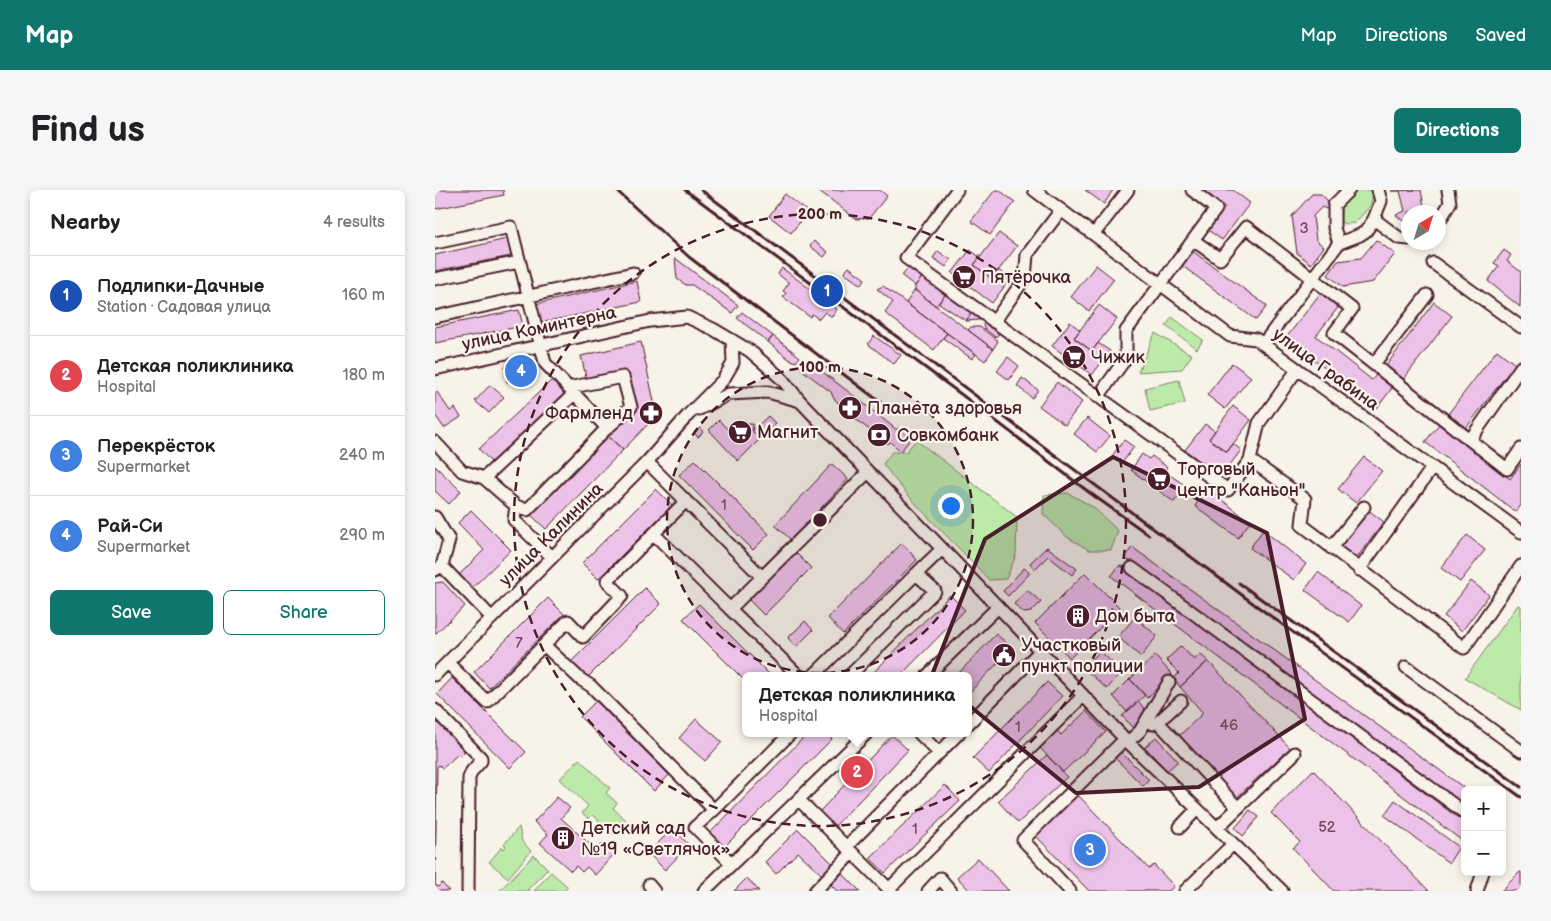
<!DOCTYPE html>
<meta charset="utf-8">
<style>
body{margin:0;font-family:"Balsamiq Sans",sans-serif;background:#f6f6f6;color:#202124}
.controls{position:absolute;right:15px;bottom:15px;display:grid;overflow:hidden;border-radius:8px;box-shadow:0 2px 8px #0003}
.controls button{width:45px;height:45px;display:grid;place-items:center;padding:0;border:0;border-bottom:1px solid #e0e0e0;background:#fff;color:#202124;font:25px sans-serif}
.compass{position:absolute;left:966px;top:15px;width:45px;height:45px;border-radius:50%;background:#fff;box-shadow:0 2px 8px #0003;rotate:38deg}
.you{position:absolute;left:515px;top:315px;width:18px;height:18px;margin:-12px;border:4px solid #fff;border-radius:50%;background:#1a73e8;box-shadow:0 0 0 8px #1a73e833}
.badge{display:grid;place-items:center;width:32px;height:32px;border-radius:50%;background:#0f766e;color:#fff;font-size:16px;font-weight:700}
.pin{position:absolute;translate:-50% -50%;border:2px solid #fff;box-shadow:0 1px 5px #0006}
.popup{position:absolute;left:307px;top:482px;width:230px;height:65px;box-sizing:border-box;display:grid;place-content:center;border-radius:8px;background:#fff;filter:drop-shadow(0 1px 4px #0005);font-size:16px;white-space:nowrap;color:#757577}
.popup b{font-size:19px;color:#202124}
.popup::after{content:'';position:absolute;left:50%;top:100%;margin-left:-10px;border:10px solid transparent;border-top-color:#fff}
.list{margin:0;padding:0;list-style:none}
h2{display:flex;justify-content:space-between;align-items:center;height:65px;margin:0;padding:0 20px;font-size:21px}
h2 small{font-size:16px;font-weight:400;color:#757577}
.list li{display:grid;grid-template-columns:32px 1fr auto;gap:15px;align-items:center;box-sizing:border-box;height:80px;padding:0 20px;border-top:1px solid #e0e0e0}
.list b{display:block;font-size:19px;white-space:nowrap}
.list p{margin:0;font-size:16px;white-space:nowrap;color:#757577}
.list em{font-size:16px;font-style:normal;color:#757577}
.actions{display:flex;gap:10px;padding:15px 20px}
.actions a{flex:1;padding:11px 0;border:1px solid #0f766e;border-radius:8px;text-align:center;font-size:18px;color:#0f766e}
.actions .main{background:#0f766e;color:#fff}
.map{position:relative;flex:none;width:1086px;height:701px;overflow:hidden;border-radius:8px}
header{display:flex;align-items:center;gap:30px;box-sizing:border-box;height:70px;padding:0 25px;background:#0f766e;color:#fff}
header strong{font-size:24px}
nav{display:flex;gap:28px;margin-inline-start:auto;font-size:18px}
.intro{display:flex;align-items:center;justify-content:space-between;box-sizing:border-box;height:120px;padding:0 30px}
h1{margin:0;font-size:35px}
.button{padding:12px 22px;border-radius:8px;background:#0f766e;color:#fff;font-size:18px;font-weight:700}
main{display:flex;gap:30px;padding:0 30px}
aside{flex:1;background:#fff;border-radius:8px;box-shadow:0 2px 8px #0003}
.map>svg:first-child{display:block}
.green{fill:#bbeaa9;stroke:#82846a}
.building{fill:#edc2e9;stroke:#4a1f2b}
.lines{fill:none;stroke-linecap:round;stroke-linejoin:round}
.minor-casing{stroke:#4a1f2b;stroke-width:15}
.minor{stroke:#f7f3e8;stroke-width:11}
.rail{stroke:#4a1f2b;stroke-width:3}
.marked{fill:#4a1f2b;fill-opacity:0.2;stroke:#4a1f2b;stroke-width:4;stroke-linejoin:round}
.ring{fill:none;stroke:#4a1f2b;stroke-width:2.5;stroke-dasharray:9 6}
.labels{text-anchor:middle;stroke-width:4.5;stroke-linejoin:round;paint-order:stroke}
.number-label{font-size:15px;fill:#73485a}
.poi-label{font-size:18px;fill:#4a1f2b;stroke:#f7f3e8;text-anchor:start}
.street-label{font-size:18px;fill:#4a1f2b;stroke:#f7f3e8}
.centre{fill:#4a1f2b;stroke:#f7f3e8;stroke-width:2.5}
.ring-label{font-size:15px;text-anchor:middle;font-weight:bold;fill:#4a1f2b;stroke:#f7f3e8;stroke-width:4.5;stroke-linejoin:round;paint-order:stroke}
</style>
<header>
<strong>Map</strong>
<nav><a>Map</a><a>Directions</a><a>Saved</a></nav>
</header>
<div class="intro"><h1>Find us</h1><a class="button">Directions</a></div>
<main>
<aside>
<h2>Nearby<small>4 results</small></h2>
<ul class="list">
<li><span class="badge" style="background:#1a4fb4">1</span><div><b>Подлипки-Дачные</b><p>Station · Садовая улица</p></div><em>160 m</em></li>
<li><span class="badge" style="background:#e0444e">2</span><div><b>Детская поликлиника</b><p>Hospital</p></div><em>180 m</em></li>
<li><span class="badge" style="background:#3f7fe0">3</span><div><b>Перекрёсток</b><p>Supermarket</p></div><em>240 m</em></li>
<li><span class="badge" style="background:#3f7fe0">4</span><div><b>Рай-Си</b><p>Supermarket</p></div><em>290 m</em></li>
</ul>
<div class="actions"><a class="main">Save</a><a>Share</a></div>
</aside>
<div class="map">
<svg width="1086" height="701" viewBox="0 0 1086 701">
<rect width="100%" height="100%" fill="#f7f3e8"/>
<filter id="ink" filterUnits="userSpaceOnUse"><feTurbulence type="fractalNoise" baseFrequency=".02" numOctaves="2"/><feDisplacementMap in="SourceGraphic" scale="10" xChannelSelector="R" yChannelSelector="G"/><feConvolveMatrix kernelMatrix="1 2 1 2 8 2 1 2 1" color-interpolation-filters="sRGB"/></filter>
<g filter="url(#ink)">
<path class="green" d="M920 0H937L938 2 936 15 920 33 910 34 906 32C904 16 910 11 920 0Z
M737 127 768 150 762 159 731 136Z
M720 143 757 165 747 179 703 182Z
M744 190 750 213 715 221 710 198Z
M481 250 582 327 581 365 571 389 554 390C519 351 479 317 448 274L457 262H471Z
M633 303 658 317 683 341 676 360H654L632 347 608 324 609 305Z
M1083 415 1086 416V520L1030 488Z
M144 569 175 598 171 603 182 613 178 618 191 630 178 644 158 625 154 629 147 623 153 616 125 589Z
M84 637 87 651 96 661 73 688 54 672 67 657 69 659 71 656 69 654Z
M99 665 113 679 93 699 95 701H66L65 700Z
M116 682 133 697 129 701H99Z"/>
<path class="building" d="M0 0H68L69 5 0 19Z
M383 0H445L452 6 434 28 421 29Z
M560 0H564L580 12 555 45 536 31Z
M650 0H678L669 14Z
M767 0H798L815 13 787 50 773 40 790 17Z
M986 0 990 22H974V36L961 25 970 21 965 1H956Z
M350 4 373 22 356 43 334 26Z
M877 4H886L895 13 896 21 887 17 878 26 881 50 889 57 876 74 862 63 857 26Z
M564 43 582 56 557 89 539 75Z
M72 49 76 66 0 81V65Z
M941 50 960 64 938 92 908 97 893 85 903 71 926 68Z
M379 51 393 62 389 67 375 56Z
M535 60 545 67 539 75 557 89 563 80 575 89 557 113 517 83Z
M756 60 832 116 821 130 746 75Z
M1069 60 1076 65 1072 71 1086 82 1085 117 1053 91 1064 76 1059 73Z
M503 61 516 70 511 77 498 68Z
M240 68 303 115 297 123 257 95H251L242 89Z
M476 74 490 84 480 96 467 86Z
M661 75 679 89 654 121 636 107Z
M414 77 430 89 426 95 409 83Z
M347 78 402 119 397 127 390 122 384 129 377 124 375 127 348 107 351 103 348 101 354 93 343 84Z
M490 84 512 102 501 116 480 100V96Z
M202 91 206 112 104 133 101 114Z
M448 96 512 143 499 160 450 123 458 112 442 99Z
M480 100 558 159 550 171 471 113Z
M887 101 905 115 881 146 937 190 944 181 960 194 942 218 851 148Z
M512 102 538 121 531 131 504 113Z
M999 112 1017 126 968 190 950 177Z
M664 115 682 129 657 161 639 148Z
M84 120 88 136 0 153V137Z
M538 121 545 126 544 130 531 131Z
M307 122 338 146 333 152 302 128Z
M551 132 564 140 563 145 560 147 549 138 548 134Z
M635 132 645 140 639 148 657 161 663 153 675 161 657 185 617 156Z
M536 137H545L563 151 558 159 533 140Z
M512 143 541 164 537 169 508 148Z
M338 146 365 167 361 172 354 169 333 152Z
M439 146 466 165 459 174 433 154Z
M206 152 222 225 188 260 173 246 200 218 191 182 152 191 146 166Z
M1062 160 1080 174 1031 238 1013 224Z
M573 167 584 176 574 190 562 181Z
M372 170 419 206 409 220 398 207 396 202 366 179Z
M100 171 103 185 72 192 70 177Z
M797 173 816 187 790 219 772 205Z
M119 188 133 203 58 274 44 259Z
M587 188 603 200 597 208 582 196Z
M622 192 647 212 630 235 604 216Z
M55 195 69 207 54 223 40 211Z
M2 202 15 221 20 218 26 227 9 238 0 225V203Z
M419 206 462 240 463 238 476 248 466 261 455 252 453 254 419 228 418 229 409 220Z
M798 216 816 230 792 262 774 249Z
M333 226 341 234 325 249 317 241Z
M652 228 675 246 662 262 639 244Z
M1008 229 1026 243 1022 248 1075 289 1086 274V315L1081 322 990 252Z
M284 230 294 241 295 234H302V231H311V234H318L317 241 325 249 303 271 274 240Z
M770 234 780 241 774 249 792 262 798 254 806 260 786 287 750 260Z
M265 238 268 242 263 247 259 243Z
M173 246 188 260 111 339 96 325Z
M689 250 699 257 687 273 677 266Z
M707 264 714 269 717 266 732 277 729 281 751 296 739 312 696 280Z
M929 267 947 281 921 313 903 299Z
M260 270 334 344 318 360 244 285Z
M397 274 413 289 356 350 340 335Z
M0 276 26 301 14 314 0 301Z
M772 298 815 332 803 348 760 316Z
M221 299 237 315 163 389 147 373Z
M932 319 949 332 921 369 904 355Z
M36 320 76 360 36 399 23 386 49 360 23 333Z
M828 340 871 374 859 390 815 358Z
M1032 345 1050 360 1025 392 1006 378Z
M467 353 482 370 408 444 393 428Z
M612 357 642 379 637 385 613 366 600 379 595 373Z
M697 357 1032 600H1030V616L690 368Z
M361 363 376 378 329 425 314 410Z
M685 375 1030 633V653L676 386Z
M589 378 595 383 573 406 568 401Z
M883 382 926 416 914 432 870 400Z
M650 383 685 418 635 468 600 433Z
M1036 391 1054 405 1027 441 1009 426Z
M8 392 30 416 0 444V393Z
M210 398 226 414 152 488 136 472Z
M592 400 606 412 596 422 589 423 579 414Z
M515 405 530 420 465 486H435Z
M113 408 129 424 54 498 39 482Z
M264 414 336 486H311V492L248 429Z
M700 427 722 446 706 467 683 447Z
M370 431 378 440 361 457 353 448Z
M561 444 577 458 533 504V486H521Z
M746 456 759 470 765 464 773 471 745 497 739 488 744 483 731 470Z
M665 461 687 482 672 499 649 478Z
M720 466 737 484 712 508 695 489Z
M773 471 855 558 800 609 743 547 768 523 745 497Z
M17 488 91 562 75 578 2 504Z
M695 489 710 505 692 522 678 506Z
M612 492 627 506 554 583 538 568Z
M161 511 234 585 219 601 145 527Z
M703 511 713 523 699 538 687 526Z
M651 521 671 542 628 582 603 556 621 539 626 545Z
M0 527 29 558V562L25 566 23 564 8 578 4 575 2 577 0 694 3 697 7 693 14 701H0Z
M261 529 287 552 270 571 244 548Z
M373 543H391L397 549 288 658 274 644Z
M457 545 473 560 399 637 384 622Z
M721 547 743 571 732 581 710 557Z
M683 559 714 590 708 596 677 565Z
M612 565 632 587 583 633 563 611Z
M878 580 994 701H899L858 658 865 652 836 623Z
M510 595 525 611 450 683 435 668Z
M642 604 714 679 719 675 739 696 734 701H654L600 645Z
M122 607 135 618 126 628 161 660 168 653 180 663 160 685 152 677 147 682 141 676 136 681 105 653 113 644 99 632Z
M960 610 1024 657 1014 673 949 625Z
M815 620 824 627 808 646 800 638Z
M238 638 254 655 230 680 213 663Z
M363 639 399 675 388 686 363 662 341 684 330 672Z
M543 668 574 701H535L522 687Z
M1085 682H1086V701H1066Z
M407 683 425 701H402L396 695Z
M312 688 324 701H299Z"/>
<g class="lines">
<g class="minor-casing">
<path id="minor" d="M522 0 471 68 793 300 815 270 870 309 867 335 1029 458 1086 376
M599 0 795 146 821 149 1086 342
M939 29 964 48 974 49
M1004 32 1015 13 1013 0
M659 44 693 0
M758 50 785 69 811 37 917 119 899 143 1035 250 1086 177
M0 53 76 37 110 173 172 238
M904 53 925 45 931 41 939 29 946 11 943 0
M904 53 899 38V15L914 0
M998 73 1086 137
M0 89 84 72
M0 127 198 83
M559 132 590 88 592 65 626 20
M828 154 904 53
M939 174 992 105
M0 179 215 131 252 127 278 139 315 161 347 189 365 211 693 552 847 701
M133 198 188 187 196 217 172 238 92 320 81 316 49 288 139 204
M663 207 691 168V141L781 19 757 0
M264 219 294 204 333 202 365 211
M1035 250 1072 279 1086 259
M0 252 27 281 49 288
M815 270 824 233 862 180
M251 311 327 387
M81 316 79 330 117 367
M0 327 14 350 7 376 0 380
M219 344 295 419
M896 358 929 317
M7 376 57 428
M697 378 1030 623
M924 380 997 278
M481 384 507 359
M109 455 145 489 156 496 279 620 356 543
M13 473 52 512 133 431 148 447 187 406 172 391 251 311 212 272
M971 477 1086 561
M0 485 212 272 254 224 288 190 298 173 297 150
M364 486 295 419 433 282
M378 486 481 384 500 401 414 486
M492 486 563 417
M0 520 46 568V571L37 581 34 588 33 701
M723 532 802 617
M533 534 605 461
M718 534 723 532 746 511
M484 543 504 563
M693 552 705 541 734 492
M364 610 456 701
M279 620 260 637 297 674
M745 637 762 619
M782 638 860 563
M411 657 524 543
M214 695 219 701
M454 699 648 506
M269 701 432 543
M380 701 417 663
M493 701 505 688 516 701
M635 701 588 650 690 549
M750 701 798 654
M1042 701 1048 682"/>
</g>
<use href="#minor" class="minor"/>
<path class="rail" d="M181 0 254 67 445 212
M250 0 527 205 655 303 714 345
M266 0 819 414 1086 607
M804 393 1086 597"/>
</g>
</g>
<path class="marked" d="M678 267 832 343 870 529 764 597 641 603 497 485 550 349Z"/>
<circle cx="385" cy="330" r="153" fill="#4a1f2b" fill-opacity=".12"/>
<g class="ring">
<circle cx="385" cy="330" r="153"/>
<circle cx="385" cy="330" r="306"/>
</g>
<defs>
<g id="supermarket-disc" transform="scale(1.25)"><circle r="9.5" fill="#4a1f2b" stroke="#f7f3e8"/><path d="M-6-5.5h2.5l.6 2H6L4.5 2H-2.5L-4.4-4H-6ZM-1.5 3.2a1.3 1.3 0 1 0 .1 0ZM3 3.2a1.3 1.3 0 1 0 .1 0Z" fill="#fff"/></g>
<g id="pharmacy-disc" transform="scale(1.25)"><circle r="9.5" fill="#4a1f2b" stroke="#f7f3e8"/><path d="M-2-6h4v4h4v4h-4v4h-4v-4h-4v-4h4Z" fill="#fff"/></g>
<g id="bank-disc" transform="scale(1.25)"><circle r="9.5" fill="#4a1f2b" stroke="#f7f3e8"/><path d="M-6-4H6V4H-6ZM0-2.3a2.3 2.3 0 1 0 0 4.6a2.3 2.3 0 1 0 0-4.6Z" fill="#fff"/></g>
<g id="building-disc" transform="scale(1.25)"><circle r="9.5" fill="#4a1f2b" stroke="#f7f3e8"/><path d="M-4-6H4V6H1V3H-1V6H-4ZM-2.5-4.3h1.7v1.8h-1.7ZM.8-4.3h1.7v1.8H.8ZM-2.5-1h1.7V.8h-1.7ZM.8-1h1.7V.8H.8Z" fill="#fff"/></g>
<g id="civic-disc" transform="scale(1.25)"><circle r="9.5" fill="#4a1f2b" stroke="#f7f3e8"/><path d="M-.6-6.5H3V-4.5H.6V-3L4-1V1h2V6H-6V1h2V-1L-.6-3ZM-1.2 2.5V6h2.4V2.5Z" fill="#fff"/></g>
</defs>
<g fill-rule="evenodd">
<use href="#supermarket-disc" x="529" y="87"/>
<use href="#supermarket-disc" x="639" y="167"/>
<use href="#pharmacy-disc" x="415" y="218"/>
<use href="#pharmacy-disc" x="216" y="223"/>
<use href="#supermarket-disc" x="305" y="242"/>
<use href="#bank-disc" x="444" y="245"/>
<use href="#supermarket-disc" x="724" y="289"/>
<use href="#building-disc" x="643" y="426"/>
<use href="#civic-disc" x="569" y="465"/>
<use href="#building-disc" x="128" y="648"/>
</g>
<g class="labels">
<g class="number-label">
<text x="869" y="43">3</text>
<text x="289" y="320">1</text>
<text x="84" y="458">7</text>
<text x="794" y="540">46</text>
<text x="583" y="542">1</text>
<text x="892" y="642">52</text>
<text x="480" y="644">1</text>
</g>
<g class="poi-label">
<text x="546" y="93">Пятёрочка</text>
<text x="656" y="173">Чижик</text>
<text x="432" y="224">Планета здоровья</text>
<text x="198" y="229" text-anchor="end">Фармленд</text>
<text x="322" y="248">Магнит</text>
<text x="462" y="251">Совкомбанк</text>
<text x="742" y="285">Торговый<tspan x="742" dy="21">центр "Каньон"</tspan></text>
<text x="660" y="432">Дом быта</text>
<text x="586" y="461">Участковый<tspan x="586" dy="21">пункт полиции</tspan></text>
<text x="146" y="644">Детский сад<tspan x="146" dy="21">№19 «Светлячок»</tspan></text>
</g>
<g class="street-label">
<text transform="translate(104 138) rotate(-12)" y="6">улица Коминтерна</text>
<text transform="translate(891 179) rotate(36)" y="6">улица Грабина</text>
<text transform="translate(116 344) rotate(-45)" y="6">улица Калинина</text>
</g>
</g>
<circle cx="385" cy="330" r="8" class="centre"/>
<g class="ring-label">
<text x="385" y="29">200 m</text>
<text x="385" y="182">100 m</text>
</g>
</svg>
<div class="controls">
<button>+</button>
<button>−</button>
</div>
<svg class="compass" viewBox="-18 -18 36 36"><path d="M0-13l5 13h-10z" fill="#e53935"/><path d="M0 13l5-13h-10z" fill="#757577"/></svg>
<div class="you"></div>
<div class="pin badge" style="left:392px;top:101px;background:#1a4fb4">1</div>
<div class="pin badge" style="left:422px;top:582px;background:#e0444e">2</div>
<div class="popup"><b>Детская поликлиника</b>Hospital</div>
<div class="pin badge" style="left:655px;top:660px;background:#3f7fe0">3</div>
<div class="pin badge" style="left:86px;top:181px;background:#3f7fe0">4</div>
</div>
</main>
